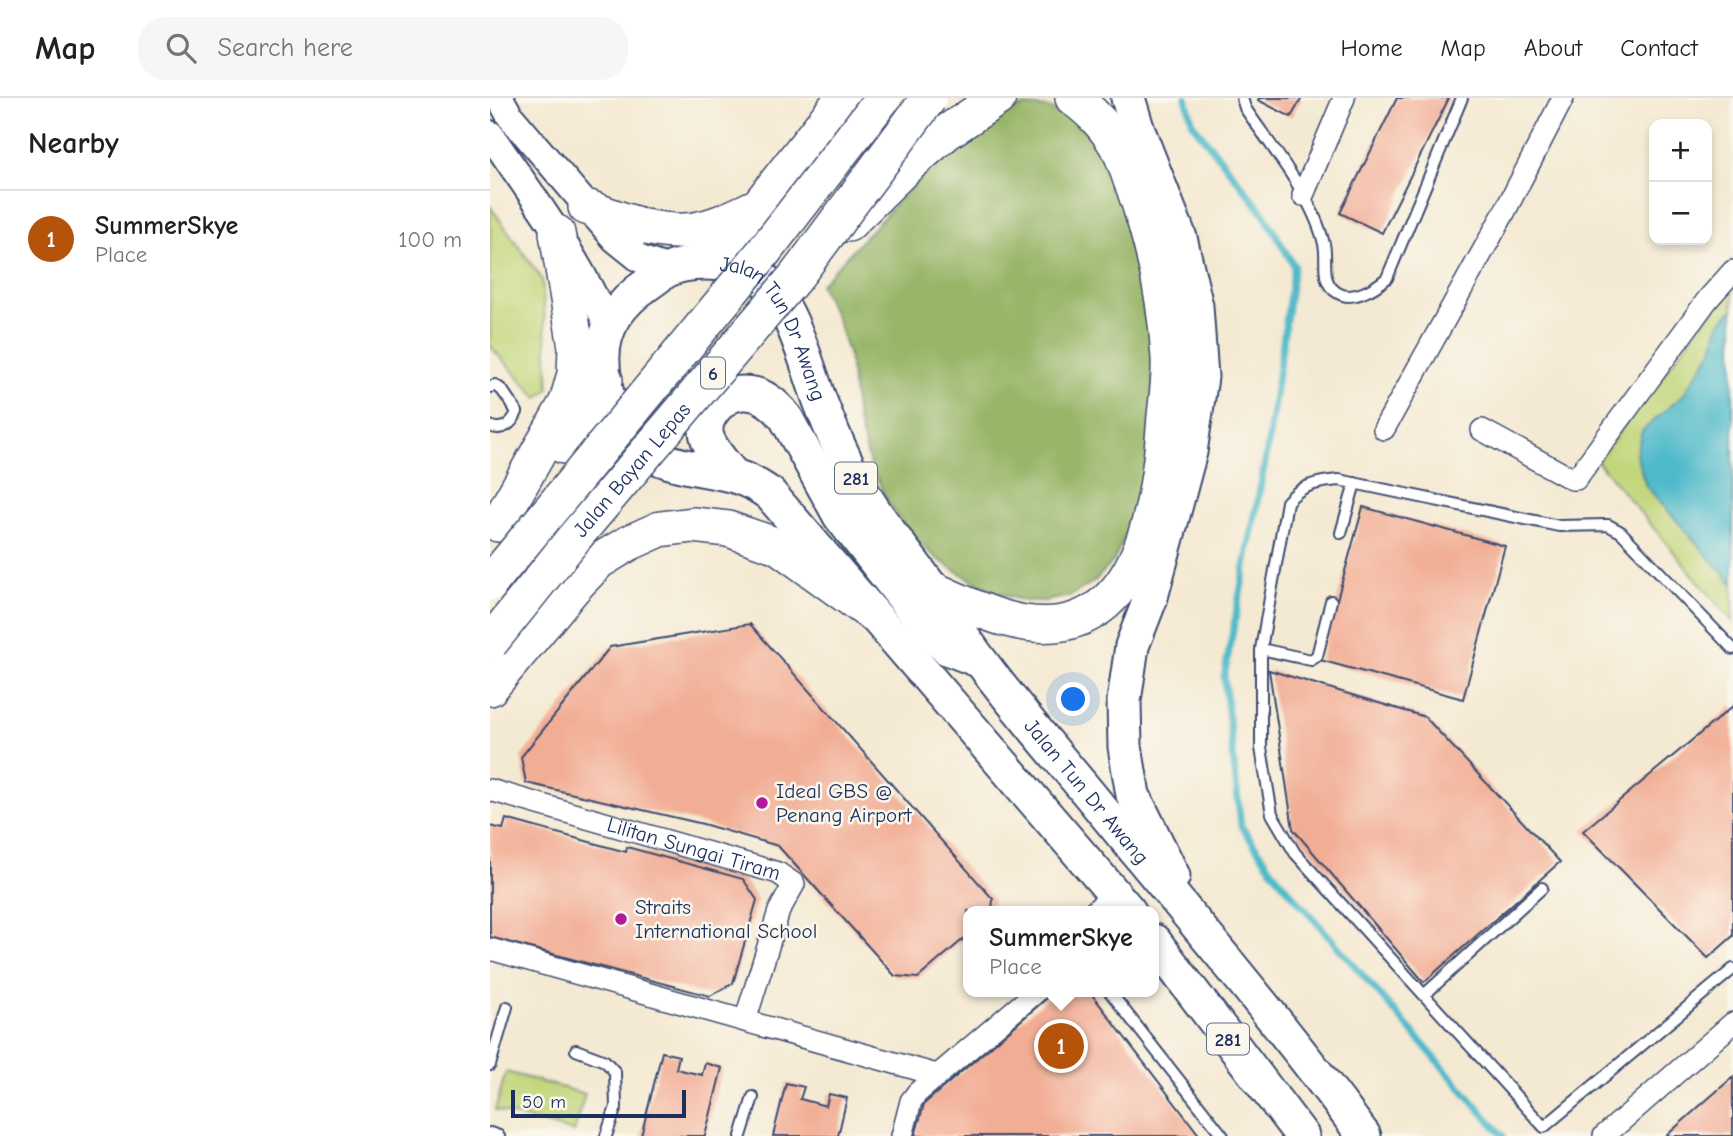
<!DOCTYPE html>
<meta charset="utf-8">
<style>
body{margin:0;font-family:"Comic Neue",sans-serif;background:#f6f6f6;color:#202124}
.controls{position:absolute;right:21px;top:21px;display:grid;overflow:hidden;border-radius:14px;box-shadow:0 4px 10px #0003}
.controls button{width:63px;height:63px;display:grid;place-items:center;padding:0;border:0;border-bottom:2px solid #e0e0e0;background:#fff;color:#202124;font:35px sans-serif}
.scale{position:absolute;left:21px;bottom:18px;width:175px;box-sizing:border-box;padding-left:7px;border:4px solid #1b2f5e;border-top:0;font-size:19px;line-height:24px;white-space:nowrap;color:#1b2f5e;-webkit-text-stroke:5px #fbf7ec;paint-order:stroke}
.you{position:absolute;left:584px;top:602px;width:24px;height:24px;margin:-18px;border:5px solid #fff;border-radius:50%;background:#1a73e8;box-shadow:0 0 0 10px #1a73e833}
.badge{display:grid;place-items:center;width:46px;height:46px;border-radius:50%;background:#b45309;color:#fff;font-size:23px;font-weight:700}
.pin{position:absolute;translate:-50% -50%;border:4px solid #fff;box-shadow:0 2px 7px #0006}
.popup{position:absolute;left:473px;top:808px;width:196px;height:91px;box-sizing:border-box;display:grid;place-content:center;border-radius:14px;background:#fff;filter:drop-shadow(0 2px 5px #0005);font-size:23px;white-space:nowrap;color:#757577}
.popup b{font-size:26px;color:#202124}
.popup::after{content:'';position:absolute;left:50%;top:100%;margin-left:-14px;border:14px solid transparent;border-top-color:#fff}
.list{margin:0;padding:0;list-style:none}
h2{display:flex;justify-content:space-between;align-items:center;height:91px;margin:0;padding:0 28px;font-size:30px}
h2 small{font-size:23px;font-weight:400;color:#757577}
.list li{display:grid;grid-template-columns:46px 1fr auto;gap:21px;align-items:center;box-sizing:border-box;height:98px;padding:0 28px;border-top:2px solid #e0e0e0}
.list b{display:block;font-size:26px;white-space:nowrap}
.list p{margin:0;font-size:23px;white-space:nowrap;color:#757577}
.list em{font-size:23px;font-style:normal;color:#757577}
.icon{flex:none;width:38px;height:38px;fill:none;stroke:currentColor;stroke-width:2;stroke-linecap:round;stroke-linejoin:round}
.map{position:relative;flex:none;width:1243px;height:1038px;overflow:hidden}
header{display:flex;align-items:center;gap:42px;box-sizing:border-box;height:98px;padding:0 35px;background:#fff;border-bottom:2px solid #e0e0e0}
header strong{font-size:33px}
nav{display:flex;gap:38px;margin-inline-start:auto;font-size:24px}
.search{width:490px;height:63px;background:#f6f6f6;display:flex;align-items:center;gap:18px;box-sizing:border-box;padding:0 24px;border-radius:28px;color:#757577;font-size:26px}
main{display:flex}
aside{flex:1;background:#fff}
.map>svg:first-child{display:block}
.green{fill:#c1d579;stroke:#6e826c;stroke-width:2}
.forest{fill:#98b669;stroke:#5a7264;stroke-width:2}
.water{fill:#4fbaca;stroke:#357494;stroke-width:2}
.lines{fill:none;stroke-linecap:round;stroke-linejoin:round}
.stream{stroke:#4fbaca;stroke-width:7}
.building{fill:#f2ae95}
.service-casing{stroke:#3c4b6f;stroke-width:14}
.minor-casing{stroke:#3c4b6f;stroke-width:24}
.tertiary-casing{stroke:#3c4b6f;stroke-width:30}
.primary-casing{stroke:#3c4b6f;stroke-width:37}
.trunk-casing{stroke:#3c4b6f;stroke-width:38}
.service{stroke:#fff;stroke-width:10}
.minor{stroke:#fff;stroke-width:21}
.tertiary{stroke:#fff;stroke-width:26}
.primary{stroke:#fff;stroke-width:33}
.trunk{stroke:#fff;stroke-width:35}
.trunk-bridge-casing{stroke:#3c4b6f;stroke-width:38;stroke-linecap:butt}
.trunk-bridge{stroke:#fff;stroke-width:35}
.poi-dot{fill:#b5179e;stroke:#fbf7ec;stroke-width:2.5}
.labels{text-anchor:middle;stroke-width:5;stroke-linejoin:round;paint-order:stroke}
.shield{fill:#fbf7ec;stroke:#5e6b89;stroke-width:2}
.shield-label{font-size:19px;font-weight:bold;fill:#1b2f5e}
.street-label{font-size:21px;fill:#1b2f5e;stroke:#fbf7ec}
.poi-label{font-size:21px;fill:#1b2f5e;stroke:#fbf7ec;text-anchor:start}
</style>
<header>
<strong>Map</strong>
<div class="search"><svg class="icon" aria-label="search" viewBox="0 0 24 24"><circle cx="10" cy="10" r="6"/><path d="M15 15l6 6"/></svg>Search here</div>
<nav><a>Home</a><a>Map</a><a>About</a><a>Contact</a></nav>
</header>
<main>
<aside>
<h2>Nearby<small></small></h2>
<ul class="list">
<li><span class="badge">1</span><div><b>SummerSkye</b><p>Place</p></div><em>100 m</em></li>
</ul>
</aside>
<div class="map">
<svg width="1243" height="1038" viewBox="0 0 1243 1038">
<rect width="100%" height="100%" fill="#fbf7ec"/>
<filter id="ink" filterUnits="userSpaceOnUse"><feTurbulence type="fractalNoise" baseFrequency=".0143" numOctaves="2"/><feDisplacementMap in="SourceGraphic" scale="14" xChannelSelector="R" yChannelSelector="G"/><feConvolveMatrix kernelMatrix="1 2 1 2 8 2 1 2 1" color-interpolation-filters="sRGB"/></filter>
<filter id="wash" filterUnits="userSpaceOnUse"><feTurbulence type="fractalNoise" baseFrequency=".00686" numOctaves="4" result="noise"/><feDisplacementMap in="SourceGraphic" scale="28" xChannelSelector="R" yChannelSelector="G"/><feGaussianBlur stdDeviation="1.57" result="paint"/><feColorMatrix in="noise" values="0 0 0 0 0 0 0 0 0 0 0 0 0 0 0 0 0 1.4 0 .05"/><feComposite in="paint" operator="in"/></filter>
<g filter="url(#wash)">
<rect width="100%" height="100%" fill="#f4e9d2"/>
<path class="green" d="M0 108 52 181 59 290 48 300 0 248Z
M1243 186V524L1107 363Z
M16 974 95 996 84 1034 5 1012Z"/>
<path class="forest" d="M536 8 558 10 579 19 601 39 616 64 640 128 657 196 665 261 657 363 641 424 624 462 605 483 580 498 556 503H534L505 494 478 480 449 462 423 440 398 404 380 366 367 320 359 259 348 223 330 187 414 97 470 42 511 16Z"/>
<path class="water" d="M1243 211V486L1156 388 1146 356 1152 333 1193 297 1223 251 1229 226Z"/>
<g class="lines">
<path class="stream" d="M696 0 703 26 774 116 804 168 776 359 734 579 751 728 788 780 1013 1038"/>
</g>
<g id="blocks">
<path class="building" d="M769 0H812L801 19 768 2Z
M907 0H959L892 135 850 115Z
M873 409 1015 448 973 601 830 562Z
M260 526 503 801 502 813H478V837L428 880 405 878 288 748 213 726 36 685 31 659 120 549Z
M779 572 935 619 1070 764 934 884 803 731Z
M1243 608V838L1218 860 1093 733Z
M16 721 136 754 137 749 253 781 267 802 243 885 220 898 0 839V728L13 731Z
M564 894H600L710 1038H425L434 1006Z
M172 954 189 958 186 971 212 977 215 965 232 970 215 1038H151Z
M1243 979V1038H1176L1212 1006Z
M296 985 314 989 310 1001 336 1008 339 996 357 1000 348 1038H283Z"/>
</g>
</g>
<g filter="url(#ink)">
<use href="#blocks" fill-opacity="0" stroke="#3c4b6f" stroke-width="2"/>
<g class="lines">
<g class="service-casing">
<path id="service" d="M752 0 755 10C782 50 823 99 834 146 838 163 829 184 848 195 863 204 885 190 897 180L972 0
M0 289 5 287 12 292 27 314C22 326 12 334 0 328
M851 435 865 385
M771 551 821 562 827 558 841 503
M1243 551 1131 434 1118 427 1069 428 849 382C827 384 811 387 797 404L771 551V650L782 716 805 755 1054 1029 1243 871
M620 894 733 1038
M934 897 1052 790
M86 952 115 963 125 974 126 1009 116 1038
M0 967 17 909
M0 1035 9 1038
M251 1038 263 999"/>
</g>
<g class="minor-casing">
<g id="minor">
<path d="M813 97 854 0"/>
<path d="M894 331 1014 115 1073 0"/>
<path d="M992 332 1082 381H1086L1218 201 1243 173"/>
<path id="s1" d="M0 692 288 775 304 786 289 813 255 923"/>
<path d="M605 813 624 796"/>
<path d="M0 851 447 977"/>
<path d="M412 1038 421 1003 427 995 546 894"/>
<path d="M1114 1038 1243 925"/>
</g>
</g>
<g class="tertiary-casing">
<path id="tertiary" d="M10 0 20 18 125 141 150 161 179 171
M0 36C42 98 89 159 118 229"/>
</g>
<g class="primary-casing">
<g id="primary">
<path d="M638 0 647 30 690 140 706 208 711 279 700 354 661 499 642 548 634 603 635 649 643 697 683 778"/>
<path d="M242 376C233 365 221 352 217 339 211 319 234 294 255 295 273 295 286 307 296 320L350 418 442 536 457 550 488 562"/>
<path id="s2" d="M639 813 280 396C244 370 219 376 180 364 135 351 114 310 113 265 111 229 131 204 159 185 165 181 172 175 178 172 193 165 214 164 230 166 246 167 260 169 272 180 302 208 316 265 330 303 344 340 361 378 383 411 402 439 423 464 442 491 459 516 474 542 493 566 528 613 566 656 603 701 694 812 789 923 874 1038"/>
<path d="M664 843 812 1038"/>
</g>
</g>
<g class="trunk-casing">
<path id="trunk" d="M96 109C127 120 162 135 195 133 220 132 244 119 266 109
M358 126 415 70 457 34 508 0
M212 164 237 148 353 0
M74 348 95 322 115 282
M8 426 77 304 85 276 86 249 67 135
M442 491C483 509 527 533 573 525 658 509 670 388 675 318 677 299 680 279 679 260 676 202 663 144 644 90 639 78 636 66 631 55 618 31 605 16 583 0
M0 590 84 489 109 463 139 445 170 431 203 427 238 431 288 448 381 515"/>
</g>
<use href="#service" class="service"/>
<use href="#minor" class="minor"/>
<use href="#tertiary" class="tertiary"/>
<use href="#primary" class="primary"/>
<use href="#trunk" class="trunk"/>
<g class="trunk-bridge-casing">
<g id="trunk-bridge">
<path d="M0 485 272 156 393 0"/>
<path id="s3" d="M0 545 84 440 307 177 439 0"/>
</g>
</g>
<use href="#trunk-bridge" class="trunk-bridge"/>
</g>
</g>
<g class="poi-dot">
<circle cx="272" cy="705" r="7"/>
<circle cx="131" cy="821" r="7"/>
</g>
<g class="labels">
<g class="shield">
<rect x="211" y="259.5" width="24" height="31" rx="5"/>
<rect x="345" y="364.5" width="42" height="31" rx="5"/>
<rect x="717" y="925.5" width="42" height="31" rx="5"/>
</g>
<g class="shield-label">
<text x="223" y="282">6</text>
<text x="366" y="387">281</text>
<text x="738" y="948">281</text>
</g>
<g class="street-label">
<text dy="7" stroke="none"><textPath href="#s2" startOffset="1048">Jalan Tun Dr Awang</textPath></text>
<text dy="7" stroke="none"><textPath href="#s3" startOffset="224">Jalan Bayan Lepas</textPath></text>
<text dy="7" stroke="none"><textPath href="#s2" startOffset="1615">Jalan Tun Dr Awang</textPath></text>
<text dy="7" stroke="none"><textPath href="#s1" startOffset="212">Lilitan Sungai Tiram</textPath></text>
</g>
<g class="poi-label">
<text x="286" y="700">Ideal GBS @<tspan x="286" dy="24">Penang Airport</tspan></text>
<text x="145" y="816">Straits<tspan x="145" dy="24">International School</tspan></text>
</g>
</g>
</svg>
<div class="controls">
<button>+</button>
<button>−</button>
</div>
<div class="scale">50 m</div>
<div class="you"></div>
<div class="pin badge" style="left:571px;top:948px">1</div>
<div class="popup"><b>SummerSkye</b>Place</div>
</div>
</main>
